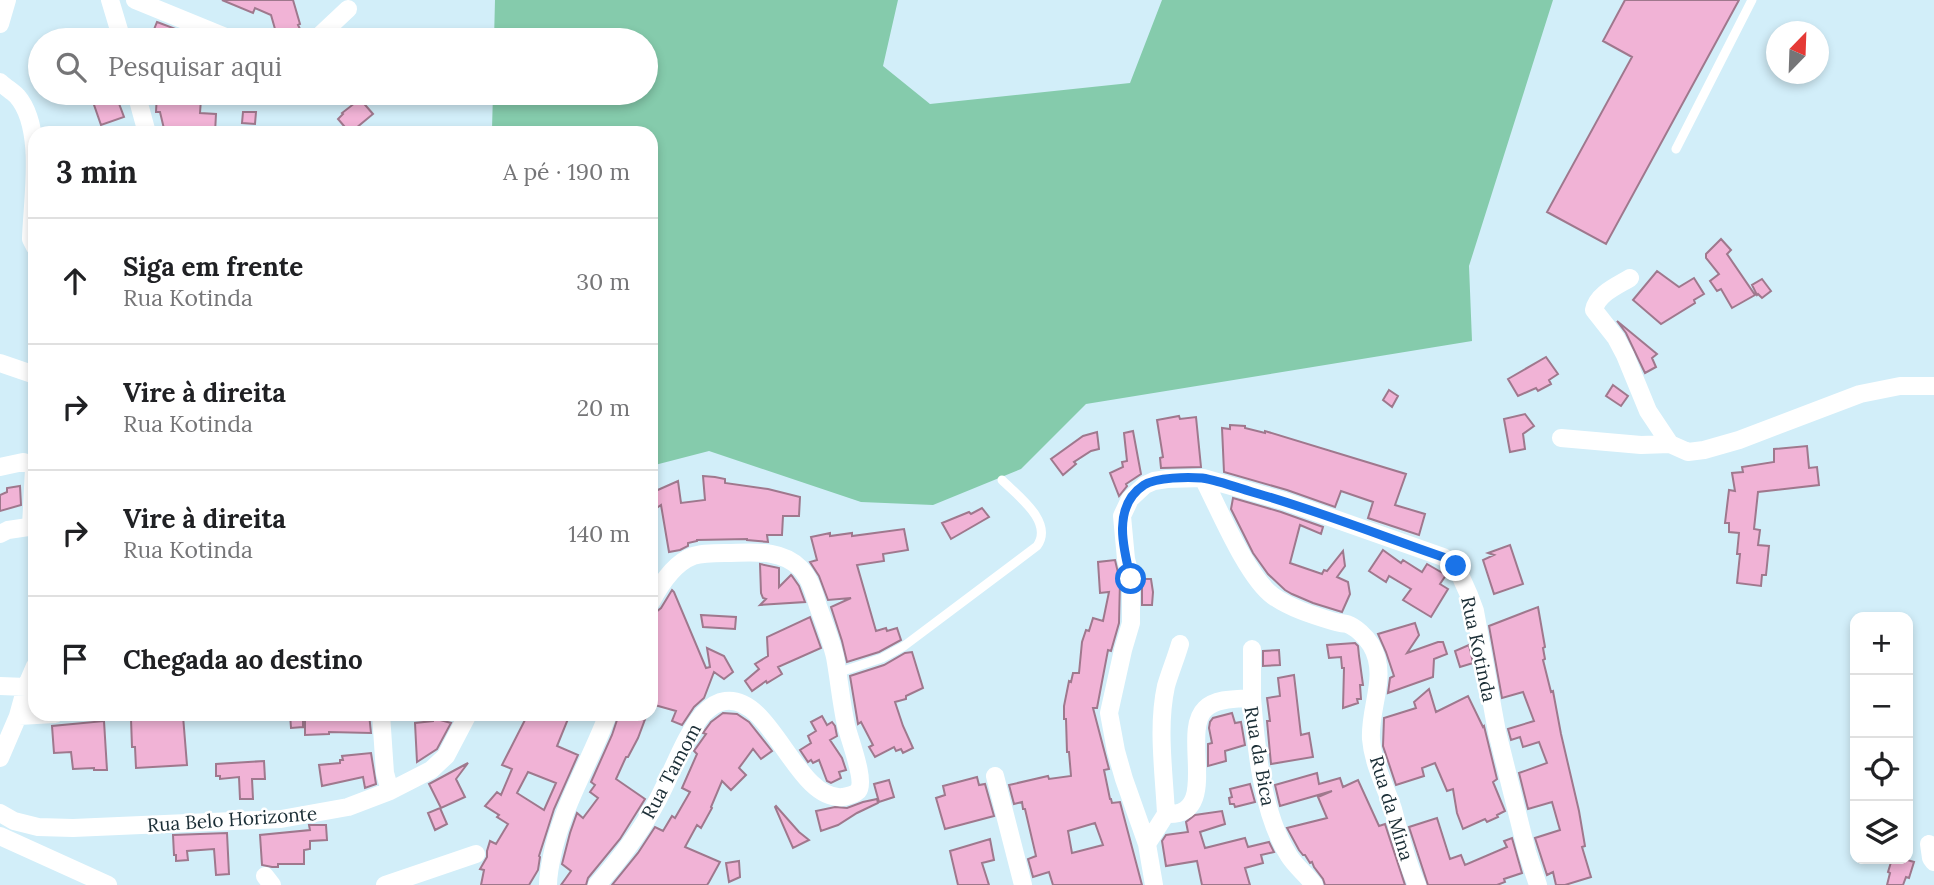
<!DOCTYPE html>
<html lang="pt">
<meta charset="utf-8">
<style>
body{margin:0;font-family:Lora,serif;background:#f2f2f2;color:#202124}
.controls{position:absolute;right:21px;bottom:21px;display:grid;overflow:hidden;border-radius:14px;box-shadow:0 4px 10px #0003}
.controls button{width:63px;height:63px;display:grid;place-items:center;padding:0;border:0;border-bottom:2px solid #e0e0e0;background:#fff;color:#202124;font:35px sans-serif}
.compass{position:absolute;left:1766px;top:21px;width:63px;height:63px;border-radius:50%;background:#fff;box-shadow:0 4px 10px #0003;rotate:23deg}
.stop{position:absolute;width:21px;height:21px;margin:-16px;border:5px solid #1a73e8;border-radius:50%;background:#fff}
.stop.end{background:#1a73e8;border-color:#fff;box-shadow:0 2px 7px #0008}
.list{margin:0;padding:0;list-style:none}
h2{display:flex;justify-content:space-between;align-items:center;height:91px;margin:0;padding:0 28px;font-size:30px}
h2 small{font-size:23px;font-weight:400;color:#757577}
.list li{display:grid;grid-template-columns:46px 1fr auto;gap:21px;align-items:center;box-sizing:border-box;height:126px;padding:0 28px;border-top:2px solid #e0e0e0}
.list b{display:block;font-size:26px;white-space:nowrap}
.list p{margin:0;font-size:23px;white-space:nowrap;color:#757577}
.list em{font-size:23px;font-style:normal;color:#757577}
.icon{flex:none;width:38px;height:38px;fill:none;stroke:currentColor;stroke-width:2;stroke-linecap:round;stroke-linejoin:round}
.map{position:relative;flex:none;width:1934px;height:885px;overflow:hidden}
.search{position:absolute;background:#fff;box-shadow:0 4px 10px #0003;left:28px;top:28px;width:630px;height:77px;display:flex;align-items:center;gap:18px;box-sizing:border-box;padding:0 24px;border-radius:38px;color:#757577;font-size:26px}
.panel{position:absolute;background:#fff;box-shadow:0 4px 10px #0003;left:28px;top:126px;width:630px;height:595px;border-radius:21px}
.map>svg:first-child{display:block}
.forest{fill:#85cbac}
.building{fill:#f1b3d6;stroke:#9f788d;stroke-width:2;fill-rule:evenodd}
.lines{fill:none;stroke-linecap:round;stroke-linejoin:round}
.service{stroke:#fff;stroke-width:9}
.minor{stroke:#fff;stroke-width:18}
.route{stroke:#1a73e8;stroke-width:9}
.labels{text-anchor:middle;stroke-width:5;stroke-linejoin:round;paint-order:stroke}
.street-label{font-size:19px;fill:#1a2d35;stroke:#fff}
</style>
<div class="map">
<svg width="1934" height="885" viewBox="0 0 1934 885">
<rect width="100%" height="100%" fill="#d2eef9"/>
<path class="forest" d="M495 0H898L883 66 930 104 1130 83 1162 0H1553L1469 266 1472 341 1086 404 1021 469 933 505 861 502 709 451 651 466V133H485L492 129 493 93H646V40H494Z"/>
<path class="building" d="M222 0H293L300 24 298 25 300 29 277 36 271 15 255 8 253 13Z
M1625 0H1739L1606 244 1547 212 1632 57 1603 41Z
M157 22 181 31 178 40H159L151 37Z
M157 93H184L183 97 201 99 200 113 216 114 215 133H165L160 112H156Z
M92 99 118 101 124 117 101 125Z
M360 99 373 114 350 133 338 119 343 114 342 113Z
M243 112H256L255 124 242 123Z
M1721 239 1731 250 1727 254 1755 295 1732 308 1721 289 1717 291 1710 281 1719 274 1706 258V254Z
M1657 271 1679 287 1694 278 1704 294 1694 300 1695 303 1661 324 1633 300Z
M1762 279 1771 291 1762 298 1758 294 1757 295 1752 285Z
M1617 321 1657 354 1652 358 1656 367 1645 373 1626 333Z
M1546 357 1558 374 1549 380 1551 384 1538 391 1536 388 1518 396 1508 379Z
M1613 385 1628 396 1621 406 1606 396Z
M1389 390 1398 396 1392 407 1383 400Z
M1525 414 1534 426 1523 434 1525 449 1510 452 1504 419Z
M1179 416 1180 419 1196 417 1201 467 1161 468 1160 458 1163 457 1157 420Z
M1230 425 1245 426V428L1265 433V431L1406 474 1395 505 1425 514 1419 535 1368 518 1373 502 1341 491 1335 507 1287 490 1224 472 1222 428 1230 429Z
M1133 431 1141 474 1126 484 1127 486 1119 496 1110 473 1123 467 1122 462 1127 461 1124 433Z
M1097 432 1099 449 1091 451 1074 462 1076 464 1063 475 1051 459 1083 436Z
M1807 446 1809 468 1817 467 1819 485 1758 492 1754 529 1760 530 1758 545 1769 546 1766 575H1762L1761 586 1737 583 1740 554H1737L1739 533 1729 532V523H1725L1729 490 1735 491 1732 473 1743 472 1742 467 1774 462V449Z
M703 476 715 477 725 479V483L768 489 800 497 799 516H783L782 535H767L768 542 747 540V539L697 540V541L688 543V546L680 550 669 552 661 505 651 512V493L678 481 681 503 705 500Z
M20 486 21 505 0 511V495L7 492V488Z
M1233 498 1281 512 1323 527 1321 534 1300 525 1290 563 1322 574 1324 570 1327 571 1343 551 1345 566 1337 577 1348 582 1350 594 1342 612 1313 603 1292 594 1285 590 1268 574 1253 553 1231 509Z
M982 508 989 517 951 539 942 523 969 512 971 514Z
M904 529 908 550 883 554 884 561 857 565 876 631 886 628 887 631 897 628 901 640 879 652 847 662 842 641 831 607 851 598 828 600 819 576 810 562 817 560 811 537 830 533V536L852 533V536Z
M1510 545 1523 584 1494 594 1483 560 1494 555 1488 553Z
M1383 550 1401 563 1403 560 1422 572 1427 564 1446 575 1440 584 1448 589 1431 617 1403 600 1411 589 1389 576 1386 582 1369 571Z
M1115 560 1120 581 1119 623 1111 651 1108 650 1097 708H1093L1109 769 1104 770 1110 799H1111L1112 803 1120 802 1142 885H1053L1049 872 1033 877 1028 859 1036 856 1025 809H1023L1022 802 1014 804 1009 785 1048 776 1049 779 1071 776 1069 752H1067L1066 719H1064V706L1069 681 1071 682 1073 673H1079L1082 642 1086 630 1089 631 1093 618 1103 621 1109 592 1100 593 1098 562ZM1095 823 1103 845 1072 853 1068 831Z
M760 564 779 568V587L791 575 792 576 799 586 805 602 760 605 766 599 763 598 761 593Z
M1142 579H1151L1153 592 1152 605H1142Z
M672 590 674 592 706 668 710 667 707 648 724 656 733 672 724 679 714 672 704 698 694 707 682 725 672 721 676 711 651 704V613L656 612 661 608Z
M1538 607 1545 647 1543 648 1545 659 1543 660 1551 692 1553 691 1561 734 1579 811 1585 846 1582 847 1591 877 1565 885H1556L1553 872 1547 875 1535 838 1560 830 1552 802 1528 809 1519 773 1547 763 1539 742 1523 747 1520 737 1511 740 1508 729 1534 721 1523 692 1502 698 1489 626Z
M701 615 736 617 735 629 703 627Z
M810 617 821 648 778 667 782 674 767 683 766 681 752 691 745 681 759 669 755 664 768 656 767 637Z
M1415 623 1419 635 1407 653 1438 642H1443L1447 654 1434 659 1433 677 1388 693 1390 678 1394 676 1386 652 1378 634Z
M1355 643 1358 646 1359 656 1363 685H1360L1361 699H1357L1358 703 1343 708 1344 668H1342L1341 657 1329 658 1327 645Z
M1469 645 1473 663 1460 667 1455 651Z
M1279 650 1280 665 1263 666V651Z
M912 652 923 688 906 696V699L895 702 903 726 913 748 903 753 901 749 896 751 894 747 875 757 869 747 873 745 861 722 858 724 850 676 884 665 905 653Z
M1294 675 1301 735 1309 733 1313 757 1271 764 1267 721H1270L1267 698 1280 696 1278 678Z
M1429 689 1436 712 1468 696 1483 727 1484 726 1497 779 1493 782 1505 811 1497 815 1498 817 1487 822 1485 819 1463 829 1457 813 1453 789 1447 791 1435 763 1422 768 1424 776 1396 785 1383 746 1384 718 1416 708 1414 702Z
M723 713 737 714 749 722 772 751 761 759 753 749 739 768 746 775 731 790 722 781 711 807 712 808 701 828 697 825 685 847 720 862 709 882 707 885H612L638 853 655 827 663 831 672 816 675 818 690 792 682 788 697 754 694 751 706 734 703 733 711 722Z
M1232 713 1235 723 1241 722 1245 745 1225 751 1226 761 1208 766V744L1212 743 1209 728 1210 722 1213 718Z
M290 714H303V727L291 728Z
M342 714H369L371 733 329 732V734L305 735V720H342Z
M528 714H570L557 746 578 755 554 809 539 856 540 857 538 870 529 885H481L484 870 480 869 487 857V851L490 841 496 844 508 824 497 817 499 815 485 806 497 792 501 795 512 769 502 765ZM528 772 556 783 544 810 517 793Z
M619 714H647L638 738 628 757H626L616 779 645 799 620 839 588 878 586 885H561L571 871 562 864 570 833 577 813 583 818 598 798 590 792 595 785 591 782 612 735Z
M183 716 187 765 136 768 135 747H132L131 719Z
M822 716 827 725 832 722 835 726 837 736 830 740 842 758 846 770 839 772 841 778 831 783 827 781 819 760 813 763 811 760 808 762 800 750 811 743 808 736 816 731 811 722Z
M433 718 451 723 437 749 417 762 415 723 433 721Z
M104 721 107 770H94V768L73 769 71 752 54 753 52 726Z
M371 753 376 784 365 788 363 777 322 786 319 765 340 763V760H343L342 756Z
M264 761 265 779H252L253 799H240L239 777 220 779V776H216V764Z
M468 763 456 779 465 797 441 808 429 784Z
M1317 773 1319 784 1340 778 1343 787 1358 780 1379 826 1385 824 1405 885H1325L1323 879 1314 867 1312 862 1310 863 1305 855H1303L1299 850 1287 828 1327 818 1318 797 1332 791 1280 806 1275 785Z
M977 777 979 785 985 784 994 816 945 829 936 798 945 795 943 786Z
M889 780 894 797 879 802 874 784Z
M1250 784 1255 802 1235 807 1234 804H1230L1229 798 1232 797 1230 789Z
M877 799 878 803 857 813 838 825 821 831 816 811 835 807 847 808 863 802Z
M776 806 799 832 809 840 793 848 775 807Z
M440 808 447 824 435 830 428 813Z
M1222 811 1225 824 1200 832 1205 848 1245 838 1248 847 1269 842 1274 852 1261 855 1263 863 1245 868 1250 885H1202L1197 861 1166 866 1162 841 1166 835 1188 832 1186 822 1195 815Z
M1437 818 1450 859 1461 855 1465 865 1507 847 1504 841 1512 838 1522 873 1504 879 1505 882 1497 885H1428L1409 827Z
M309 825H326L327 840 310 841V849L304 850V864H278V867H272L262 865 260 835 310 830Z
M227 833 229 874 216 875 214 849 187 851 188 860 176 861V855H174L173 835Z
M990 839 994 860 982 863 989 885H958L950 851Z
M1892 859H1904L1914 862 1909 878 1906 877 1903 885H1887L1890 873 1888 872Z
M739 861 740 877 729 882 726 863Z"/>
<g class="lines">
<path class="service" d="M1676 149 1752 0
M837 673 882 658 904 646 1037 546C1054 522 1018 496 1002 480"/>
<path class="minor" d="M110 0 122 40
M135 0 233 40
M0 24 7 0
M315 40 348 9
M0 82C5 87 12 91 17 96 45 128 32 199 31 239L35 247
M136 93 147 133
M1630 278C1617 286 1597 294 1594 310L1616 338 1625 355 1648 411 1670 444
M0 363 35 375
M1561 438 1641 445 1670 444 1688 452 1704 450 1739 440 1860 394 1900 386H1934
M0 467 23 462 30 464 34 469 31 526
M1203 478C1219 509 1247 577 1273 596 1290 608 1312 615 1332 621 1337 623 1342 623 1347 624 1356 627 1366 637 1371 645 1389 675 1369 707 1371 739 1373 764 1385 785 1393 809 1400 835 1406 861 1417 885
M0 534 8 530 35 526
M1252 649V698
M0 686 26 687
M381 714 385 773 390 791
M18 716 55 714
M0 758 18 716 26 687 35 666
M995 776 1023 885
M0 813 14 821 38 827 73 828 281 819 348 807 390 791 431 770 446 756 468 714
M1166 814C1164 772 1157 727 1166 686 1170 672 1176 658 1180 644
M0 836 108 885
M1147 844 1166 814C1222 817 1180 733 1205 709 1216 698 1238 699 1252 698 1256 748 1262 814 1289 856 1296 867 1307 875 1314 885
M1929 844 1931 858 1934 862
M265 876 272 885
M385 885 476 854
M548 885C548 872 551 860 554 847 566 800 591 759 608 714
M597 885C619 860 640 833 656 803 670 778 685 735 703 714 709 708 716 702 725 701 772 694 796 802 843 797 848 796 854 795 858 791 866 781 849 738 846 725 841 702 839 679 835 657 831 640 824 623 818 606 814 593 810 578 800 568 780 548 751 553 725 553 716 553 702 553 693 556 674 563 660 585 651 602
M1154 885 1147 844 1124 779 1116 751 1109 713 1123 650 1131 623V579L1126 559 1122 516 1130 499 1145 485 1154 481 1167 479 1203 478 1284 501 1443 557 1456 566 1469 595 1475 611 1497 732 1527 852 1538 885"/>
</g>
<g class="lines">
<path class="route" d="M1131 579C1123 548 1112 506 1144 485 1157 477 1188 477 1202 478 1221 481 1241 489 1259 494 1321 512 1382 536 1443 557L1456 566"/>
</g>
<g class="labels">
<g class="street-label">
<text transform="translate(1479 649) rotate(78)" y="7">Rua Kotinda</text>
<text transform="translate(1260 756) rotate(80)" y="7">Rua da Bica</text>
<text transform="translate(671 771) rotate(-62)" y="7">Rua Tamom</text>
<text transform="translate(1392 808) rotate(73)" y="7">Rua da Mina</text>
<text transform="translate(232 819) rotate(-4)" y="7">Rua Belo Horizonte</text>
</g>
</g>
</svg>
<div class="controls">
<button>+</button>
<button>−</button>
<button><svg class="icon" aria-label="locate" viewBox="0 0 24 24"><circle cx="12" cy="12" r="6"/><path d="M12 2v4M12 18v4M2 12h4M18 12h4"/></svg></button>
<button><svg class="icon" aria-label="layers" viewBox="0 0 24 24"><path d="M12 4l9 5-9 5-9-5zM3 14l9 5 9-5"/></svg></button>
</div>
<svg class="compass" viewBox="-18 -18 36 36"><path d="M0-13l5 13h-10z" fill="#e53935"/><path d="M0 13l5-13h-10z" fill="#757577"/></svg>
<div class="stop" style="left:1131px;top:579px"></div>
<div class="stop end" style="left:1456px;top:566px"></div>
<div class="search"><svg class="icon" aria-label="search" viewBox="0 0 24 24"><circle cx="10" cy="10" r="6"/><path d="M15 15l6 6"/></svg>Pesquisar aqui</div>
<section class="panel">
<h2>3 min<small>A pé · 190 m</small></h2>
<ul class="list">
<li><svg class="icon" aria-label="ahead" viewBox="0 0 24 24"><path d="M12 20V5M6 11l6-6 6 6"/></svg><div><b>Siga em frente</b><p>Rua Kotinda</p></div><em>30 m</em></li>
<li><svg class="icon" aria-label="right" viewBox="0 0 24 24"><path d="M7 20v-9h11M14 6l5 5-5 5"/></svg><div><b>Vire à direita</b><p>Rua Kotinda</p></div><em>20 m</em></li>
<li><svg class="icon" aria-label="right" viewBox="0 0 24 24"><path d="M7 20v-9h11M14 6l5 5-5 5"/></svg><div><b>Vire à direita</b><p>Rua Kotinda</p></div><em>140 m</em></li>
<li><svg class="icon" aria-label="arrive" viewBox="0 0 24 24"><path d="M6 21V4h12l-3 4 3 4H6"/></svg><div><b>Chegada ao destino</b></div></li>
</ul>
</section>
</div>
